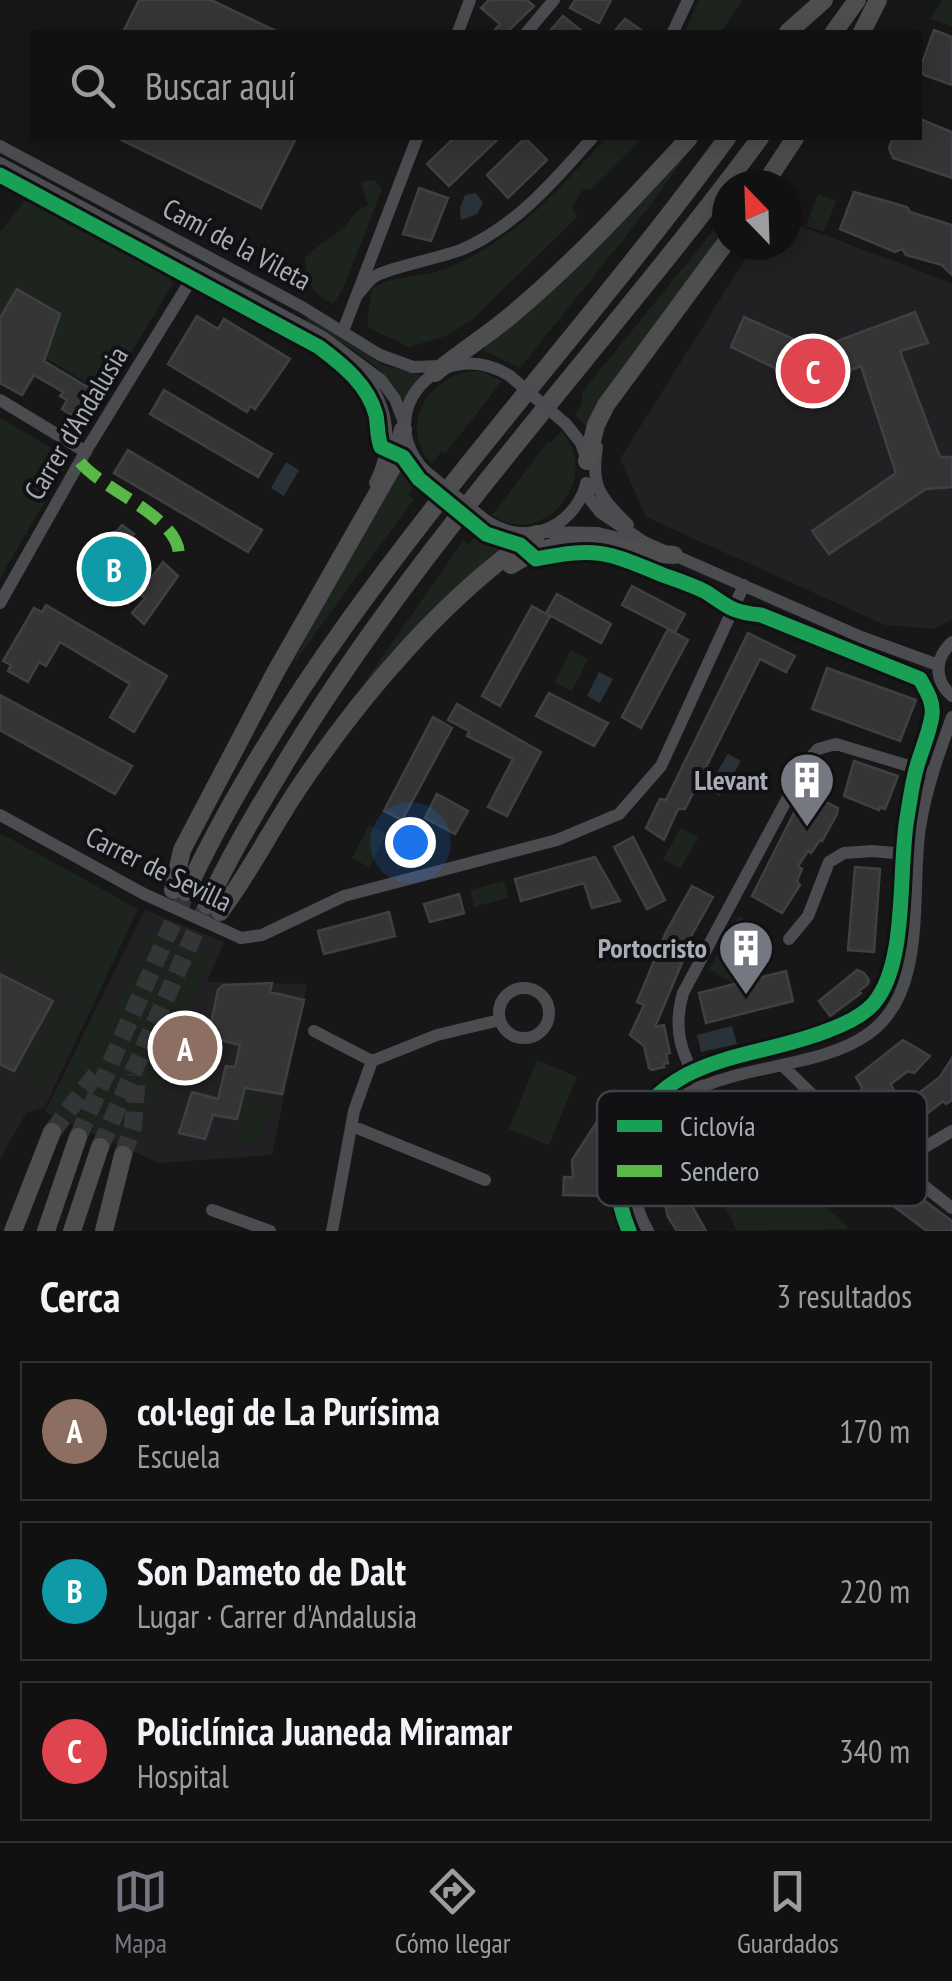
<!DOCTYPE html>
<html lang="es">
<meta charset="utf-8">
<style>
body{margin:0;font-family:"PT Sans Narrow",sans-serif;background:#1a1a1a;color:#f1f3f6}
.compass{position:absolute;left:712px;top:170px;width:90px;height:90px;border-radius:50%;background:#111;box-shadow:0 5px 25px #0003;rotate:337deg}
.you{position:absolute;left:410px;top:842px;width:35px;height:35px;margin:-25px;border:8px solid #fff;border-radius:50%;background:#1a73e8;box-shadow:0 0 0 15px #1a73e833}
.badge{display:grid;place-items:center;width:65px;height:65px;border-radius:50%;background:#757880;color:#fff;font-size:32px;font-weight:700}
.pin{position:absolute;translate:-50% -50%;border:5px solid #fff;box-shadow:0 2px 10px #0006}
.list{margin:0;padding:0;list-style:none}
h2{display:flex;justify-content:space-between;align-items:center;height:130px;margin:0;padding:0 40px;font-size:42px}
h2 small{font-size:32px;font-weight:400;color:#9c9d9f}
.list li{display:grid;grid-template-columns:65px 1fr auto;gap:30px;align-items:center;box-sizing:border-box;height:140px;margin:0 20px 20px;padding:0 20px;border:2px solid #303131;border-radius:0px}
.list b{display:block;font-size:38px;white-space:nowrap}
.list p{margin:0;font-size:32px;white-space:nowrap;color:#9c9d9f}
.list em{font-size:32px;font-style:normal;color:#9c9d9f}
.icon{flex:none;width:55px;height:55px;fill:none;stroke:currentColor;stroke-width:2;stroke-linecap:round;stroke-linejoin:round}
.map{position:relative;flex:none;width:952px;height:1231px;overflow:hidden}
.search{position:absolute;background:#111;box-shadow:0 5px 25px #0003;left:30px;right:30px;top:30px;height:110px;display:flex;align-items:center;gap:25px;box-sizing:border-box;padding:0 35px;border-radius:0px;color:#9c9d9f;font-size:38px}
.sheet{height:610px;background:#111}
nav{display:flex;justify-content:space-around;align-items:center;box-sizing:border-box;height:140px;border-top:2px solid #303131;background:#111;font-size:28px;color:#9c9d9f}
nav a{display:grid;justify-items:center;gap:5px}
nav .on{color:#757880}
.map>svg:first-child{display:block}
.built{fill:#212123}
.green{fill:#1d241e}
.water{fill:#2a3239}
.building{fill:#353536;stroke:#3f4043;stroke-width:2.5}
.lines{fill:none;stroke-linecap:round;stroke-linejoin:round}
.highway-tunnel{stroke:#343537;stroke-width:18;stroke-dasharray:18 9;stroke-linecap:butt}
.minor{stroke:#4b4c50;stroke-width:12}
.highway{stroke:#4e4e51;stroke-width:18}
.minor-bridge{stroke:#4b4c50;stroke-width:12}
.quiet{stroke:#58b947;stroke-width:12;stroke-dasharray:25 12;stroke-linecap:butt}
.cycleway-casing{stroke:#111113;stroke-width:21}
.cycleway{stroke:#1a9f57;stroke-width:15}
.labels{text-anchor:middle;stroke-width:8;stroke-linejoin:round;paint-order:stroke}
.street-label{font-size:28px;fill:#a8adb8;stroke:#111113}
.poi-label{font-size:28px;font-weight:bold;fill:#a8adb8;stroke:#111113;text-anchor:end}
.key{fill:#111113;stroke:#3e4045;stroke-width:2.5}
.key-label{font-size:28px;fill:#a8adb8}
</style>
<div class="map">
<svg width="952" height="1231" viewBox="0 0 952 1231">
<rect width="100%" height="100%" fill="#171717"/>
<path class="built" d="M787 221 952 283V619L934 629 885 625 646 517 620 459 754 245H787Z
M145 910 224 942 207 982 307 984 272 1155 159 1163 45 1112Z
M0 959 92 1007 45 1107 26 1113 0 1159Z"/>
<path class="green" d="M699 0H742L721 32H685Z
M942 0H952V26L930 19Z
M606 138H643L593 188 583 190 572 206 577 217 475 317 449 335 409 347 369 328 367 321 372 289C391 275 422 278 445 269 512 243 559 189 606 138Z
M692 147 650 206 520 368 484 351V348L556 287Z
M375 180 382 189 343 289 333 304C312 295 306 280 305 258 317 244 332 239 344 227 353 217 355 210 368 205L361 182Z
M818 194 836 201 824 232 806 226Z
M26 199 170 276 173 284 106 394 45 358 60 314 0 318V232Z
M727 214V230L588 429 575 414 582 404V392Z
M308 317 383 365 424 376 412 387 404 403C384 363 342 343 305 321Z
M480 371 502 381 445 454 441 452 432 464C395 426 432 369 480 371Z
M0 418 64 455 66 466 0 578Z
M561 431C604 476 544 551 492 515L548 442H552Z
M401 460 418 482 408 494 414 499 290 668Z
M478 532 492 541 508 545 341 716 463 541 469 544Z
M571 650 588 659 572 691 554 683Z
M369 825 386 834 369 867 352 858Z
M681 828 698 838 680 869 663 859Z
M0 833 138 909 92 1007 0 959Z
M504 881 508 898 474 907 470 890Z
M739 916 764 931 735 984 709 969Z
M149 931 209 958 129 1145 51 1110 96 1008 112 1013Z
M62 997 88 1011 47 1087 21 1073Z
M537 1060 577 1077 549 1145 509 1129Z
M246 1095 271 1101 260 1147 235 1141Z
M734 1095V1147L738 1154H759L780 1166 850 1229 737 1231 719 1194 715 1176 660 1164C675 1122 696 1114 734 1095Z"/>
<path class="water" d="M476 193 483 203 477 214 461 220 460 208 465 195Z
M286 462 299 470 284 496 271 488Z
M599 672 613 679 600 703 587 696Z
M728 754 741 761 720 796 707 789Z
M732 1026 737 1044 701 1052 697 1035Z"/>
<path class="building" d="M139 0H211L278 32H123Z
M489 0H527L534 6 507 32H493L500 24 481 8Z
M575 0H611L599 23 570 8Z
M563 16 569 21 583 32H549Z
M625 19 644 32H614Z
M934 30 952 37V85L924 75 920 69Z
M920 119 952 132V178L893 158 889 148 893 138H920Z
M117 138H296L261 208Z
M454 138H499L449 186 427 164Z
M525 138 547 160 508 198 487 175Z
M419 188 448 198 431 241 403 234Z
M854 192 907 207 910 212 952 225V275L942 265 906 255 902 249 895 252 840 229Z
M17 289 60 314 44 361 99 394 88 412 82 408 76 418 62 409 67 400 60 396 63 392 34 375 22 395 0 383V318Z
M915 312 928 343 900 351 940 457H952V487L926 489 829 554 812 531 896 473 861 366 826 379 799 372 789 375 731 347 744 317 816 349Z
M197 316 218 329 224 319 290 359 255 409 250 406 247 412 168 364Z
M164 390 272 454 258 477 150 414Z
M128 450 262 530 248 552 114 473Z
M122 525 134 534 114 561 146 585 163 562 178 576 144 624 132 613 145 598 93 561Z
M632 586 685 614 675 632 622 605Z
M557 594 611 624 601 643 546 613Z
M46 605 167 676 134 732 110 717 130 684 60 642 46 666 39 662 28 682 8 671 11 665 3 661 34 608 42 612Z
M532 606 550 616 500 706 482 696Z
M668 629 688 640 641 728 622 717Z
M748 633 795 656 786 672 760 659 685 809H678L664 840 646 828 660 799 666 800Z
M827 668 916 700 900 741 812 709Z
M549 693 608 723 594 746 536 716Z
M0 695 132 766 115 794 0 730Z
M457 704 541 752 507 816 488 807 513 759 467 736 469 731 448 720Z
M433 717 452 728 402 820 384 811Z
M854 761 898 776 885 809 880 807 879 810 844 796Z
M808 793 838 808 837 814 822 841 820 840 811 853 808 851 798 866 802 869 797 881 800 885 782 913 752 896 801 799 804 801Z
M437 794 468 811 455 834 425 818Z
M633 837 665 900 647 909 614 847Z
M595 857 620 901 592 908 584 883 521 901 515 879Z
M855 867 880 869 874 952 848 950Z
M692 886 713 897 680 956 684 958 655 1027 664 1025 670 1053 666 1054 668 1063 663 1064 664 1067 652 1070 649 1068 644 1046 630 1035 644 1005 637 1002 666 932Z
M459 894 464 913 430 922 424 904Z
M389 912 395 936 324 954 318 931Z
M857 970 864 973 869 980 868 984 859 991 861 993 830 1016 819 1001Z
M786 971 793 1001 706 1023 699 993Z
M0 974 53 1001 14 1071 0 1064Z
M272 983 270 992 304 1000 282 1094 245 1088 237 1119 213 1115 205 1139 179 1133 192 1092 218 1099 226 1066 235 1067 240 1045 208 1037 218 990 223 985Z
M903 1040 930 1056 914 1073 908 1071 891 1084 902 1108 901 1127 897 1132 871 1121 876 1114 861 1092 862 1088 856 1077Z
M952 1058V1100L946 1104 943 1101 924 1116 911 1099 940 1077Z
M742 1101H762L798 1110 813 1118 952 1221V1231H927L803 1139 785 1130 767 1126 768 1141H745Z
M602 1114 620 1126 603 1151 605 1196 563 1195 564 1177H573L572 1160Z
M663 1174 703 1175 713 1194 686 1195 706 1231H677L668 1217 663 1197Z"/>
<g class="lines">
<path class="highway-tunnel" d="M52 1132 100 1069
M78 1137 185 895
M100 1147 207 905
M123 1155 133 1126 137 1075"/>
<path class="minor" d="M458 32 470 0
M527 32 554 0
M673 32 688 0
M0 146 302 307 380 355 413 367 442 366
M0 163 323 337 381 380 395 399 404 423
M358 294C363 289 368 281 374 277 384 269 444 257 463 249 516 226 555 180 592 138
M343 331 417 138
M358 368C387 402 396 441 375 483
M0 400 86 452
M566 424 581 443 587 461
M597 447C590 489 602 498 628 525
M425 471C369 411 442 333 510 376
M586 483 589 498 600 512 644 542 861 637 938 665
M485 520C524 547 571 531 586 485
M547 532 598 533 631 541
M0 603 87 449 197 270
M952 642C934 659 934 680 952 696
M0 815 144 894
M241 938 262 935 344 896 557 840 619 814 661 766 744 585
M789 939 808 916 829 862 844 853 872 851 916 855
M499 1013a25 25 0 1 1 50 0a25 25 0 1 1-50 0Z
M314 1031 372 1061
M783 1066 830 1112 952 1208
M700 1087C682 1054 672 1031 683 993L808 760 818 749 836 744 932 773
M352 1126 485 1180
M896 1164 952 1131
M212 1210 270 1231
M332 1231 354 1111 372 1061 437 1035 500 1020
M648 1231C634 1207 631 1185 638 1158 663 1054 799 1083 868 1034 929 992 910 891 920 827 926 789 939 753 952 717"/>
<path class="highway" d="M788 32 824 0
M834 32 857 0
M862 32 878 0
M764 185 795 138
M435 373C459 353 485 337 509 317 574 263 632 200 689 138
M587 461 596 425 606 405 727 241
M511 565C573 527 608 550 674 555
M173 890 182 850 275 673 393 466 403 430
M186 892C319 609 545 387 727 138
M207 905C231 852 262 802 292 752 427 532 607 345 760 138
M220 912C251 871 273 825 302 783 362 694 447 594 537 534
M13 1231 52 1132
M46 1231 78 1137
M72 1231 100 1147
M104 1231 123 1155"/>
<path class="minor-bridge" d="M510 376 566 424
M425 471 485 520
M144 894 241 938"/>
<path class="quiet" d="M80 462C104 492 188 520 178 561"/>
<g class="cycleway-casing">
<path id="cycleway" d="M0 175 319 347C343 365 368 385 376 415 378 426 377 437 381 447L403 457 419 479 486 534 520 545 536 559C597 547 605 551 663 575 677 580 693 585 706 592 730 608 732 612 761 615L920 679C926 690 934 702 932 715 930 731 922 749 917 766 912 783 910 801 907 818 898 870 908 963 874 1003 863 1016 845 1024 829 1030 755 1060 667 1052 629 1136 613 1171 615 1196 629 1231"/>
</g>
<use href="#cycleway" class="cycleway"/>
</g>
<defs>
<g id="building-pin" transform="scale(2.875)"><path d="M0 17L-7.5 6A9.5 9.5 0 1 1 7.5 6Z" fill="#757880" stroke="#111113"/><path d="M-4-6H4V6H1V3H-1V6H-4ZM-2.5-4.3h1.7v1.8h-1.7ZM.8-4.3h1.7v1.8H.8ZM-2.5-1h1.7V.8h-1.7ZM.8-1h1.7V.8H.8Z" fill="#fff"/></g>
</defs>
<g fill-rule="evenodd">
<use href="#building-pin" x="807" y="780"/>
<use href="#building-pin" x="746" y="948"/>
</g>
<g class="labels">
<g class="street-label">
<text transform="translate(237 244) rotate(28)" y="10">Camí de la Vileta</text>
<text transform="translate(76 423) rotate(-59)" y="10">Carrer d'Andalusia</text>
<text transform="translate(159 869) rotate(26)" y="10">Carrer de Sevilla</text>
</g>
<g class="poi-label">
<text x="768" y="790">Llevant</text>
<text x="707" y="958">Portocristo</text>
</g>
</g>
<rect x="597" y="1091" width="330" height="115" rx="15" class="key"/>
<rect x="617" y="1120" width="45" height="12" fill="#1a9f57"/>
<rect x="617" y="1165" width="45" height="12" fill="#58b947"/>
<g class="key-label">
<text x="680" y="1136">Ciclovía</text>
<text x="680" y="1181">Sendero</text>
</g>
</svg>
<svg class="compass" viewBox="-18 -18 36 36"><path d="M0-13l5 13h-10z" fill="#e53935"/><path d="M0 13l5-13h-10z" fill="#9c9d9f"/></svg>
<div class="you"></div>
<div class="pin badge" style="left:185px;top:1048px;background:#8d6e63">A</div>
<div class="pin badge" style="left:114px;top:569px;background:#0f9aa8">B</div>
<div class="pin badge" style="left:813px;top:371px;background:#e0444e">C</div>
<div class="search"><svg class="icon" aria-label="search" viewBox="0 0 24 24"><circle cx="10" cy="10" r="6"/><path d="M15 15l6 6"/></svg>Buscar aquí</div>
</div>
<section class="sheet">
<h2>Cerca<small>3 resultados</small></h2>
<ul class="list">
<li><span class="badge" style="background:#8d6e63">A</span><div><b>col·legi de La Purísima</b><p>Escuela</p></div><em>170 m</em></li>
<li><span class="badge" style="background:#0f9aa8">B</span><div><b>Son Dameto de Dalt</b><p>Lugar · Carrer d'Andalusia</p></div><em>220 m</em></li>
<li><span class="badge" style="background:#e0444e">C</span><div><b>Policlínica Juaneda Miramar</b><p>Hospital</p></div><em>340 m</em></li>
</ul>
</section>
<nav>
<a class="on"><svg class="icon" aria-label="map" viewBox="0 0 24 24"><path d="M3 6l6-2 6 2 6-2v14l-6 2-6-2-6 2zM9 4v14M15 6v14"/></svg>Mapa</a>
<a><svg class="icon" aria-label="directions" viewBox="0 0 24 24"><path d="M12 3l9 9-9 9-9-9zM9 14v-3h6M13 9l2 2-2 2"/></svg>Cómo llegar</a>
<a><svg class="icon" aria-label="saved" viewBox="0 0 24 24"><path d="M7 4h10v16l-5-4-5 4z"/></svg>Guardados</a>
</nav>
